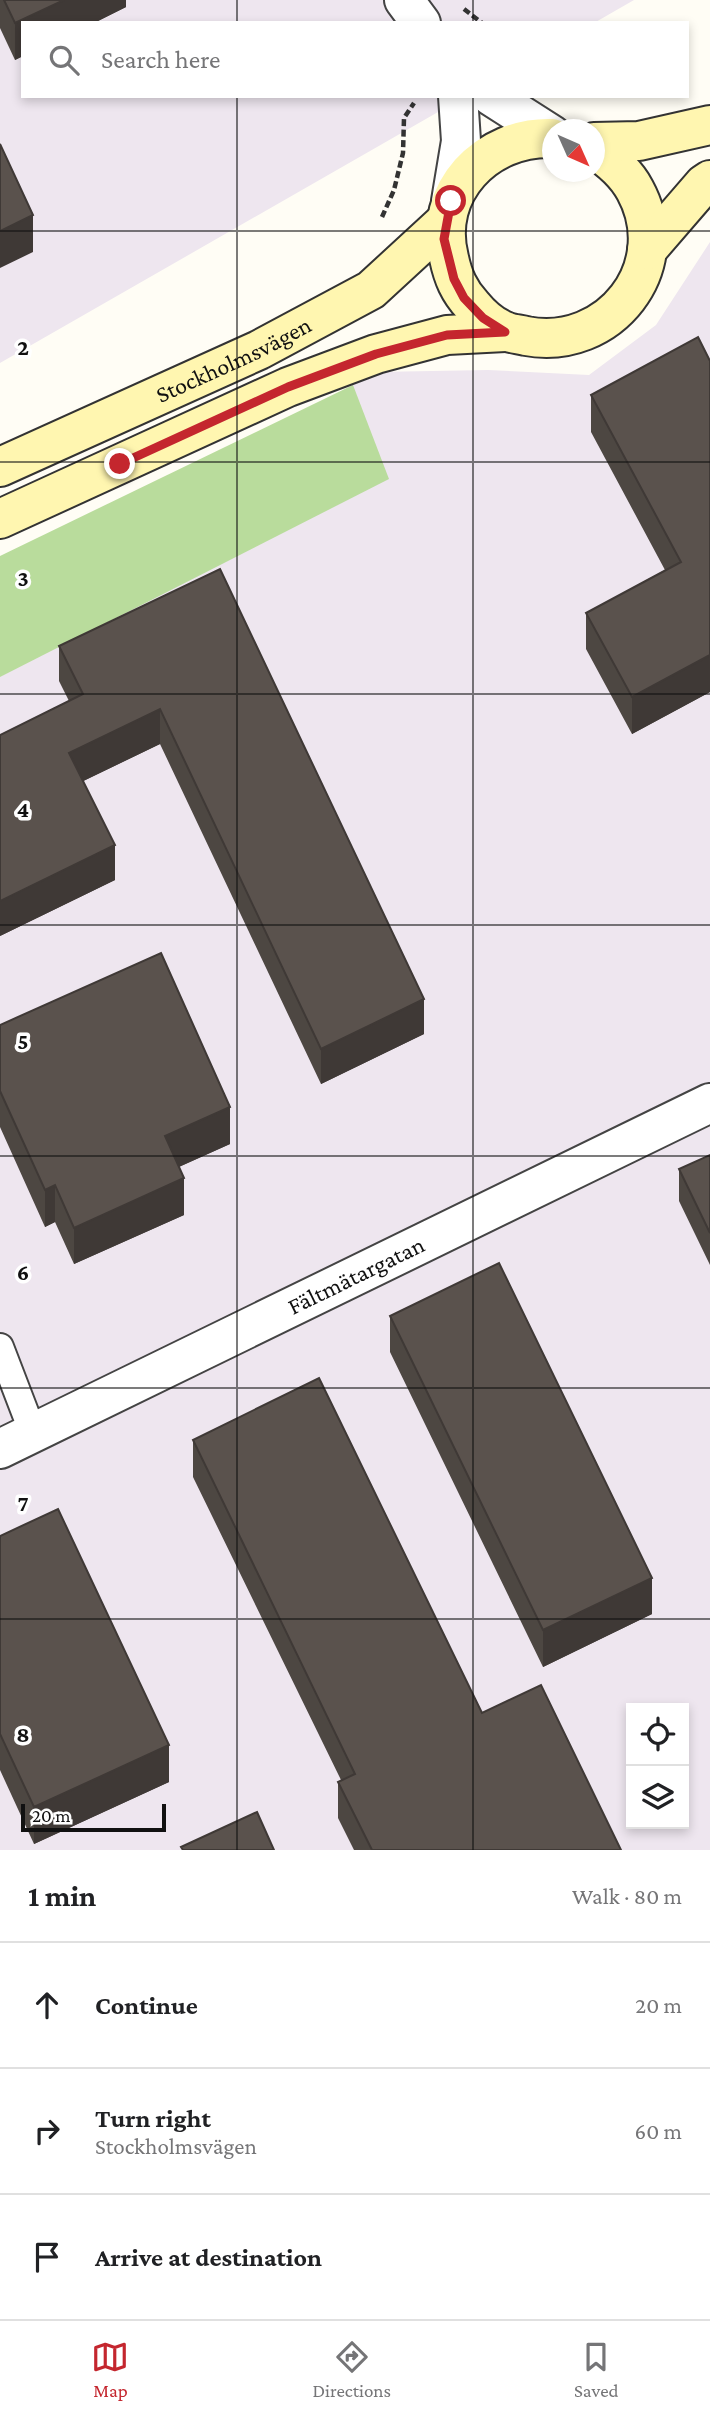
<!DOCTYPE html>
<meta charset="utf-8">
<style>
body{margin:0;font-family:"Crimson Pro",serif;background:#f2f2f2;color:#202124}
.controls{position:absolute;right:21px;bottom:21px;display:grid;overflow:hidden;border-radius:0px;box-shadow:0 4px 10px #0003}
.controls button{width:63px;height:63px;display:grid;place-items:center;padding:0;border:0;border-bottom:2px solid #e0e0e0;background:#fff;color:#202124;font:35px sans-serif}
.compass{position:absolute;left:542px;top:119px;width:63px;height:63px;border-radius:50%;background:#fff;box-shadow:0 4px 10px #0003;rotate:135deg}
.scale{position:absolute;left:21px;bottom:18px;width:145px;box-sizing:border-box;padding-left:7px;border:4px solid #111;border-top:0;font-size:19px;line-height:24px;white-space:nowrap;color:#111;-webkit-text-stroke:5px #fff;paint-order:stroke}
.stop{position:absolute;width:21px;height:21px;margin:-16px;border:5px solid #c4262e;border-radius:50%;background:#fff}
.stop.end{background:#c4262e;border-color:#fff;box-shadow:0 2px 7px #0008}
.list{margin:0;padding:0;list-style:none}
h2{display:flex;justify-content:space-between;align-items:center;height:91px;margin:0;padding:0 28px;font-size:30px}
h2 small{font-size:23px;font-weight:400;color:#757577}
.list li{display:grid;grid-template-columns:46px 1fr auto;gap:21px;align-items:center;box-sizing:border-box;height:126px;padding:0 28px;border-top:2px solid #e0e0e0}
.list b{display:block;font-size:26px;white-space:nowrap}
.list p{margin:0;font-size:23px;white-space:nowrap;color:#757577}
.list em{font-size:23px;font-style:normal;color:#757577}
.icon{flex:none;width:38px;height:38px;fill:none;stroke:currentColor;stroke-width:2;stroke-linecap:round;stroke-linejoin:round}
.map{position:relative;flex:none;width:710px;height:1850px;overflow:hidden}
.search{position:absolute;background:#fff;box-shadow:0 4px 10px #0003;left:21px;right:21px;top:21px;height:77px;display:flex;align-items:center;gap:18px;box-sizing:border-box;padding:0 24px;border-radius:0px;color:#757577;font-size:26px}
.sheet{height:469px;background:#fff}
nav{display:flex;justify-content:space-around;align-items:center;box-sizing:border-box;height:98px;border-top:2px solid #e0e0e0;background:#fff;font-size:19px;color:#757577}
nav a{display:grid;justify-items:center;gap:4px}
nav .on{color:#c4262e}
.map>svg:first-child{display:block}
.industrial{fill:#eee6ef;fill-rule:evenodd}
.forest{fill:#b9dc9c}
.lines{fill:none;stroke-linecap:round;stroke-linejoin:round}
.service-casing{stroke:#444;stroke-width:30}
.minor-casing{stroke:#444;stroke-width:42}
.secondary-casing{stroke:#333;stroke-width:42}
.path{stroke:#333;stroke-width:4.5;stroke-dasharray:7 3.5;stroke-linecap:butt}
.service{stroke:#fff;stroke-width:26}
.minor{stroke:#fff;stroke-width:38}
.secondary{stroke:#fff6b0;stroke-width:38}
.wall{fill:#4d4742}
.shaded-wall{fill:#3f3936}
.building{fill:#5a524d;stroke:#3f3936;stroke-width:2}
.route{stroke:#c4262e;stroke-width:9}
.grid{fill:none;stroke:#111;stroke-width:2;stroke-opacity:0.55}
.labels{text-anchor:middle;stroke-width:7;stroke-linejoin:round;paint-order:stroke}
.street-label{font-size:24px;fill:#111;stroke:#fff}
.grid-label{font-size:23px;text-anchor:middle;font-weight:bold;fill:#111;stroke:#fff;stroke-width:7;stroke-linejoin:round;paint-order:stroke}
</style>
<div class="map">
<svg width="710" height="1850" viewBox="0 0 710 1850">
<rect width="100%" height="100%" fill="#fffdf5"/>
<path class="industrial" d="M0 0H634L594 23H23V96H466L0 363Z
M710 242V1850H0V579L376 372 488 370 589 375 656 325ZM631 1708H684V1824H631Z"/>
<path class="forest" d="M353 385 389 479 0 677V556Z"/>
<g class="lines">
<g class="service-casing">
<path id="service" d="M0 1347 33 1433"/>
</g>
<g class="minor-casing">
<g id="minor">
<path d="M404 0 421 23"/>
<path d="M491 96 552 135"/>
<path d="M451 201 461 141 458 96"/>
<path id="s1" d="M0 1449 710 1103"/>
</g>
</g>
<g class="secondary-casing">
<g id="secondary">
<path d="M552 138C486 136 432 192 449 258 453 277 459 291 472 305 481 316 492 326 505 331 511 334 519 334 526 336 609 352 677 267 635 190 626 173 611 160 594 149"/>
<path d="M594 142 639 141 710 125"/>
<path d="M647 250 704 184 710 180"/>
<path id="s2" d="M0 467 259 350 371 290 446 221"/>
<path d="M0 519 288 387 376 354 447 335 505 332"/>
</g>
</g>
<path class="path" d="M464 9 482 23
M382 217 394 190 403 153 404 118 414 103"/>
<use href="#service" class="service"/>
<use href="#minor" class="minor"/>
<use href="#secondary" class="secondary"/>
</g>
<path class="wall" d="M0 0H126V7L94 23H23V56L15 60 0 28Z
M710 361V692L632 734 586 649V613L665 570 591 432V395Z
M220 569 424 1034 321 1084 160 744 83 781 115 880 0 936 69 701 59 681V646Z
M0 1025 230 1144 179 1167 184 1215 74 1264 55 1222 45 1227 0 1127Z
M710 1155V1265L679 1201V1169Z
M390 1316 652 1614 543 1667 390 1352Z
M193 1440 482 1713 621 1850H354L338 1818V1782L341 1780 193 1477Z
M0 1536 169 1782 34 1844 0 1770Z"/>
<path class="shaded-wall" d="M64 0H126V7L94 23H23V56L15 60V23Z
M33 215V252L0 268V231Z
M710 655V692L632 734V697Z
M160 709V744L69 788V753Z
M115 845V880L0 936V901Z
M424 999V1034L321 1084V1049Z
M230 1107V1144L165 1173V1136Z
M184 1178V1215L74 1264V1228Z
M55 1185V1222L45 1227V1190Z
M652 1578V1614L543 1667V1630Z
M169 1745V1782L34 1844V1807Z"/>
<path class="building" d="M4 0H64L15 23Z
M0 144 33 215 0 231Z
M698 337 710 361V655L632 697 586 613 681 562 591 395Z
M220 569 424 999 321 1049 160 709 69 753 115 845 0 901V735L83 694 59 646Z
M161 953 230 1107 165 1136 184 1178 74 1228 55 1185 45 1190 0 1091V1025Z
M710 1155V1233L679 1169Z
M499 1263 652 1578 543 1630 390 1316Z
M319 1378 482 1713 541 1685 621 1850H372L338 1782 355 1774 193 1440Z
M58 1509 169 1745 34 1807 0 1734V1536Z
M257 1812 274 1850H183L181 1847Z"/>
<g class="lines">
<path class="route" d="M120 464 288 387 376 354 447 335 505 332 483 318 464 298 454 279 444 239 451 201"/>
</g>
<path class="grid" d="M237 0V23M473 0V23M237 96V1850M473 96V1850M0 231H710M0 462H710M0 694H710M0 925H710M0 1156H710M0 1388H710M0 1619H710"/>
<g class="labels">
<g class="street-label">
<text dy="8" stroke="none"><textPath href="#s2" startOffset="257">Stockholmsvägen</textPath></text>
<text dy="8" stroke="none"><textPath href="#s1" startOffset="396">Fältmätargatan</textPath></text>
</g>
</g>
<g class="grid-label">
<text x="23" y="355">2</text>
<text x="23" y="586">3</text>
<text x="23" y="817">4</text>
<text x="23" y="1049">5</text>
<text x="23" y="1280">6</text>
<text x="23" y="1511">7</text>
<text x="23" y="1742">8</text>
</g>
</svg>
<div class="controls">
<button><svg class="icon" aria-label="locate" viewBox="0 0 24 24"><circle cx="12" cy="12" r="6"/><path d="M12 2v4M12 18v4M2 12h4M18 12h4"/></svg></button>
<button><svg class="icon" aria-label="layers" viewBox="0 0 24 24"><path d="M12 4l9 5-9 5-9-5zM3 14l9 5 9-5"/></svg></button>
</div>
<svg class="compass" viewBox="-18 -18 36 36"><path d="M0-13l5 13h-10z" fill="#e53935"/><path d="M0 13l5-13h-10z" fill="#757577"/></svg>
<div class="scale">20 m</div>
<div class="stop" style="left:451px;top:201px"></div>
<div class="stop end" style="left:120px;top:464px"></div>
<div class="search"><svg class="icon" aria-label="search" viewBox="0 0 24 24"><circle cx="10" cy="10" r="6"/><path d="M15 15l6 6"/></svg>Search here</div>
</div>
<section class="sheet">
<h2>1 min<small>Walk · 80 m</small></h2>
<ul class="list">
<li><svg class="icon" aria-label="ahead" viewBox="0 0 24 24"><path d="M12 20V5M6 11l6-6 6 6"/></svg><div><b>Continue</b></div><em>20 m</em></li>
<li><svg class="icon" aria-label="right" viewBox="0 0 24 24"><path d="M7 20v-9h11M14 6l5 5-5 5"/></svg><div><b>Turn right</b><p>Stockholmsvägen</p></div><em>60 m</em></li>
<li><svg class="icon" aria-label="arrive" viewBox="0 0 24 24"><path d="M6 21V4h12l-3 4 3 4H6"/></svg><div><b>Arrive at destination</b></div></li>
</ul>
</section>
<nav>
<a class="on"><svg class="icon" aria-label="map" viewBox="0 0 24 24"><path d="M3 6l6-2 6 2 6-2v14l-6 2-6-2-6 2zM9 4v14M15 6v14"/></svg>Map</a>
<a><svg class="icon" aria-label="directions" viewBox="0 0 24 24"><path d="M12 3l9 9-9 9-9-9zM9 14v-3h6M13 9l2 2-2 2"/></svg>Directions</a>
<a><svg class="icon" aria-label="saved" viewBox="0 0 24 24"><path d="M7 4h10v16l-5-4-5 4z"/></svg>Saved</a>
</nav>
